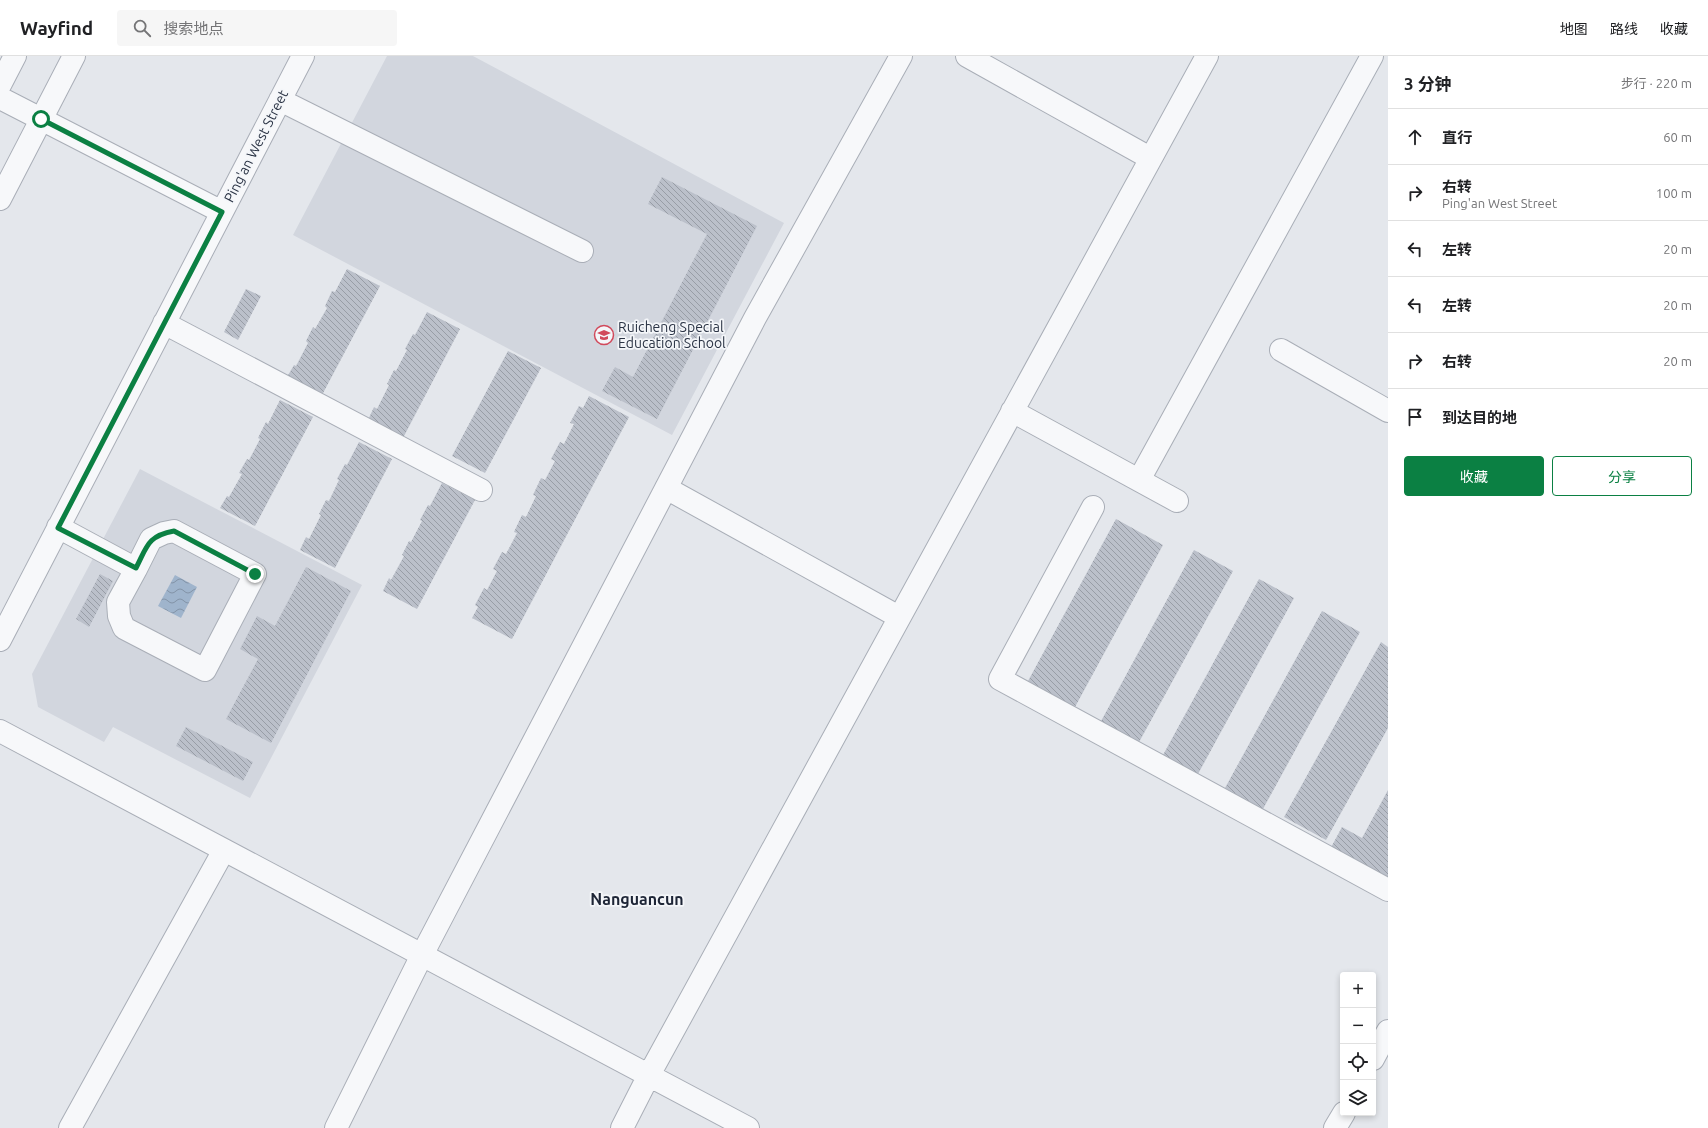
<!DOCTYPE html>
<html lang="zh">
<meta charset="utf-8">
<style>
body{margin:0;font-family:Ubuntu,"Noto Sans SC",sans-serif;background:#f6f6f6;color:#202124}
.controls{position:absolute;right:12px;bottom:12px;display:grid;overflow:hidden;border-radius:4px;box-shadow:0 2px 6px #0003}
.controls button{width:36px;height:36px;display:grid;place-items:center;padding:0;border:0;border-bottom:1px solid #e0e0e0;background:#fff;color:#202124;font:20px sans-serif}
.stop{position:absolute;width:12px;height:12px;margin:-9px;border:3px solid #0b8043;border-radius:50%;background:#fff}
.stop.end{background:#0b8043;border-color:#fff;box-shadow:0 1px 4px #0008}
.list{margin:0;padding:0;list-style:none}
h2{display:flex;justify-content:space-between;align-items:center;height:52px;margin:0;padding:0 16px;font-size:17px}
h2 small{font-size:13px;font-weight:400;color:#757577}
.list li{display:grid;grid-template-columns:26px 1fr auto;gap:12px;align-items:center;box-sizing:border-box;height:56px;padding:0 16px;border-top:1px solid #e0e0e0}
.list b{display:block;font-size:15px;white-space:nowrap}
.list p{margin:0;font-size:13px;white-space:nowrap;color:#757577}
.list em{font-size:13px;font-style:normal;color:#757577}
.actions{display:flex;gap:8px;padding:12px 16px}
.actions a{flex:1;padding:9px 0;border:1px solid #0b8043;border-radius:4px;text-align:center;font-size:14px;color:#0b8043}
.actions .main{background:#0b8043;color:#fff}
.icon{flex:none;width:22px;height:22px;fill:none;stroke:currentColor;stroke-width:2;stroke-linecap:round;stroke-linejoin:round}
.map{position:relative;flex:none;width:1388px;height:1072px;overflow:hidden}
header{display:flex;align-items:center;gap:24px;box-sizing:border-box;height:56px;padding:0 20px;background:#fff;border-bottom:1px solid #e0e0e0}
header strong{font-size:19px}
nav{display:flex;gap:22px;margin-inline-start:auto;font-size:14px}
.search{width:280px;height:36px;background:#f6f6f6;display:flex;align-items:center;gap:10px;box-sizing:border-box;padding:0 14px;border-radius:4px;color:#757577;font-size:15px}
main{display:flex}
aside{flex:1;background:#fff}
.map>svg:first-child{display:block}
.built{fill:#d2d6de}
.water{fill:url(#water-waves)}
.building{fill:url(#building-back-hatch)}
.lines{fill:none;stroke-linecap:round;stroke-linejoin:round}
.minor-casing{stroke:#a9aeb7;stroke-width:24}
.minor{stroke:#f7f8fa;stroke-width:22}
.route{stroke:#0b8043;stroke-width:5}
.labels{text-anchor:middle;stroke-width:3.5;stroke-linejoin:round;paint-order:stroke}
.street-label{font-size:14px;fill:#2b3445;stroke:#f4f6f9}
.poi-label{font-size:14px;fill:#2b3445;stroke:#f4f6f9;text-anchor:start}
.quarter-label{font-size:16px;font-weight:bold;fill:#1d2536;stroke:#f4f6f9}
</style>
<header>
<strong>Wayfind</strong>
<div class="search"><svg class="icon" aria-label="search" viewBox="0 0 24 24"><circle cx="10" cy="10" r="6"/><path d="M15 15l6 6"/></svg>搜索地点</div>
<nav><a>地图</a><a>路线</a><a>收藏</a></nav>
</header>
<main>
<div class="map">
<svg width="1388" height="1072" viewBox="0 0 1388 1072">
<defs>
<pattern id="water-waves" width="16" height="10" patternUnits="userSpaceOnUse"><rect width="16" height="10" fill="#9fb4cc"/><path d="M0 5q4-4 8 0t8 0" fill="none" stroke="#8293a7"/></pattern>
<pattern id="building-back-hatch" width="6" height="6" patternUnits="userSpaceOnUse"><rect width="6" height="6" fill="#bbc0ca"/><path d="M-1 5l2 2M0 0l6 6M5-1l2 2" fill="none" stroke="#989da6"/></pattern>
</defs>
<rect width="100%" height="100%" fill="#e4e7ec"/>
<path class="built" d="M387 0H473L784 167 672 379 293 179Z
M140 413 362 529 250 742 113 671 104 686 38 651 32 618Z"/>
<path class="water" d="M175 519 197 531 181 562 158 550Z"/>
<path class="building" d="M662 121 757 170 657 363 602 335 615 311 633 321 707 178 648 148Z
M347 213 380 230 322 339 287 321 294 309 296 310 308 287 306 285 313 271 315 273 327 252 325 250 332 235 335 236Z
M246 233 261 240 238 284 224 276Z
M427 256 460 273 403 382 368 364 374 351 377 353 389 329 387 328 394 314 396 315 407 294 405 293 413 278 415 279Z
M508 295 541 312 485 417 452 400Z
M589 340 629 361 512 583 472 562 478 551 475 549 484 532 487 534 497 515 493 513 502 496 506 498 517 477 514 476 522 459 526 461 536 440 533 439 541 422 545 424 555 405 551 403 560 386 564 388 574 368 570 367 579 350 583 352Z
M280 344 313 361 255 470 220 452 227 440 229 441 242 418 239 417 247 403 249 404 260 383 258 382 266 366 268 368Z
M359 386 392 403 335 512 300 494 306 481 309 483 321 459 319 458 326 444 329 445 339 424 337 423 345 408 347 409Z
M442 427 475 444 417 553 383 535 389 522 391 524 404 500 402 499 409 485 411 486 422 465 420 464 428 449 430 450Z
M1116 463 1163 489 1075 651 1028 625Z
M1194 494 1233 515 1138 688 1100 667Z
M306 511 351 535 271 687 226 663 258 603 240 593 257 560 275 570Z
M100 518 113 525 89 571 76 563Z
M1259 523 1294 542 1198 718 1163 699Z
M1322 555 1360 576 1263 753 1225 732Z
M1381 586 1388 591V672L1326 784 1284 761Z
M186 671 253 706 243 725 176 690Z
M1388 734V831L1328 797 1342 771 1362 782Z"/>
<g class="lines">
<g class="minor-casing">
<path id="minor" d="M967 0 1150 102
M0 29 15 0
M0 42 222 156
M280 44 582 195
M0 143 74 0
M164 267 481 434
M1281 294 1388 355
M1012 355 1177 445
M1139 424 1372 0
M666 432 899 561
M1093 451 1000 623 1388 834
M58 471 136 513
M174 475 255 518 205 614 124 572 119 560 118 546 136 513 151 483 164 477Z
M0 584 303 0
M0 675 748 1072
M1373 1003 1388 975
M70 1072 224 794
M336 1072 422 899 755 262 901 0
M622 1072 649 1019 1207 0
M1335 1072 1344 1057"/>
</g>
<use href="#minor" class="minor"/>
</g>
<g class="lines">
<path class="route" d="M41 63 222 156 58 472 136 512C147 491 147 480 174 475L255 518"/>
</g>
<defs>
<g id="school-ring" transform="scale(1)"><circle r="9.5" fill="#f4f6f9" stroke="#d1495b" stroke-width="1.5"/><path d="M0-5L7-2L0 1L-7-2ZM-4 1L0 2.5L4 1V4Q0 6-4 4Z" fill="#d1495b"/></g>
</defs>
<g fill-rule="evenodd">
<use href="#school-ring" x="604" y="279"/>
</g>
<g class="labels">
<g class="street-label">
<text transform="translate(256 90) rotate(-63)" y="5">Ping'an West Street</text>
</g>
<g class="poi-label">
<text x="618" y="276">Ruicheng Special<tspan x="618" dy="16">Education School</tspan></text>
</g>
<g class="quarter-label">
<text x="637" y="849">Nanguancun</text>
</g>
</g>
</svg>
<div class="controls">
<button>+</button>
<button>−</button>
<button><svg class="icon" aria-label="locate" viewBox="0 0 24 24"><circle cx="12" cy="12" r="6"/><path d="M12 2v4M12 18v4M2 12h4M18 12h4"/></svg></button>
<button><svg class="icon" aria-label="layers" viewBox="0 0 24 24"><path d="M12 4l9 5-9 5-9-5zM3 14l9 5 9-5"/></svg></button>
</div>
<div class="stop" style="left:41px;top:63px"></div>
<div class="stop end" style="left:255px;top:518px"></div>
</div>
<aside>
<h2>3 分钟<small>步行 · 220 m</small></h2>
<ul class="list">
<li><svg class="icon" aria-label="ahead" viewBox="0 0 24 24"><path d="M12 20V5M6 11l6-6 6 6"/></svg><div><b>直行</b></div><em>60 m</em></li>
<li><svg class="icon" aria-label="right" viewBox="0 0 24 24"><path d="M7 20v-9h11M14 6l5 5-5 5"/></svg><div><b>右转</b><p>Ping'an West Street</p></div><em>100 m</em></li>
<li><svg class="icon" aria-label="left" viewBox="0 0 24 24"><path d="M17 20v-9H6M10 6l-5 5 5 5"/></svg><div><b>左转</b></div><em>20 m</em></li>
<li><svg class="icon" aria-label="left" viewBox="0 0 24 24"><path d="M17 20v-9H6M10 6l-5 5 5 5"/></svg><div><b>左转</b></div><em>20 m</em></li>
<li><svg class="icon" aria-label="right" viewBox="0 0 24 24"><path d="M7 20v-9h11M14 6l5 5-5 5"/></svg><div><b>右转</b></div><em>20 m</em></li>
<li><svg class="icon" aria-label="arrive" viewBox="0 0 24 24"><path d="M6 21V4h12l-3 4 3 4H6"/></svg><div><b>到达目的地</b></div></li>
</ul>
<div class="actions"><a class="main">收藏</a><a>分享</a></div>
</aside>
</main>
